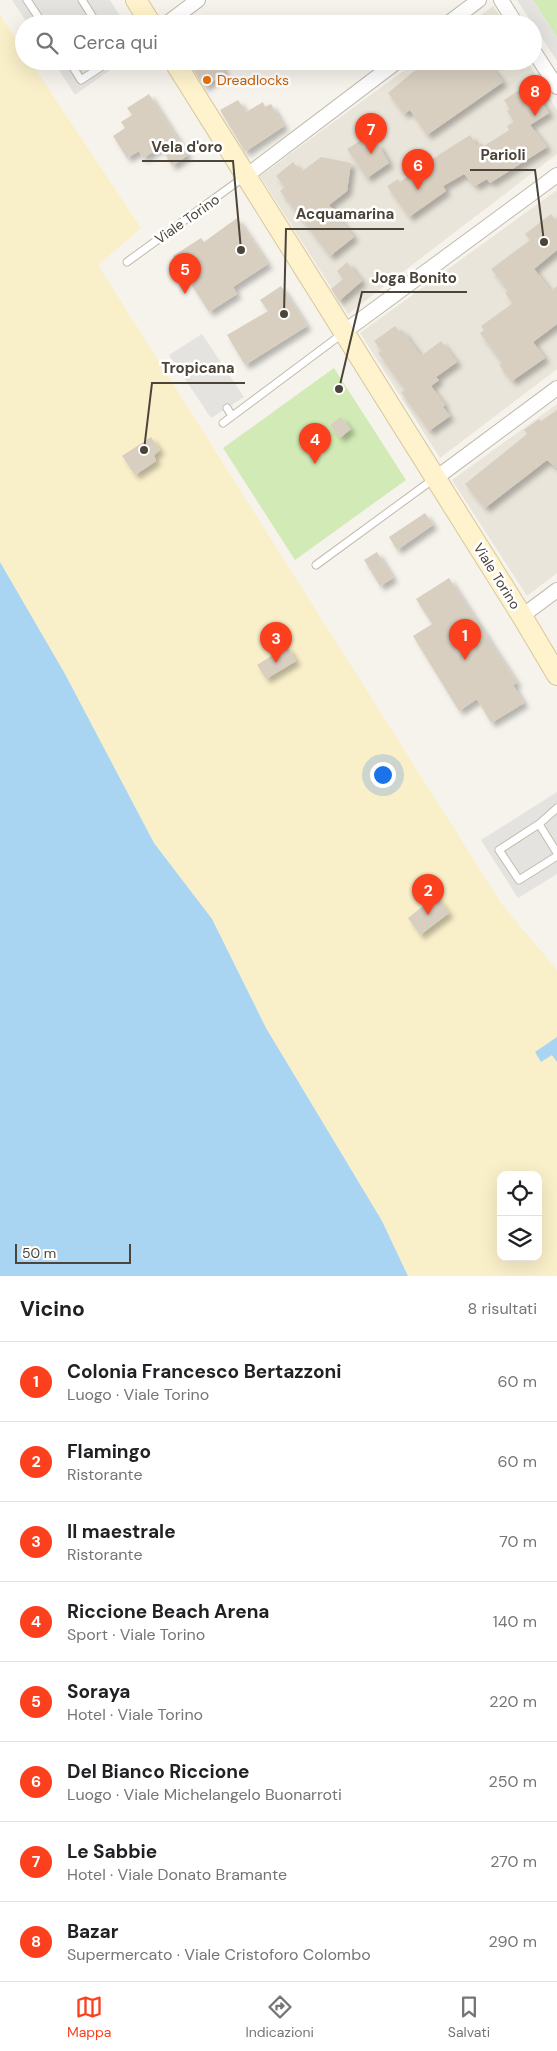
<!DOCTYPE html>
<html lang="it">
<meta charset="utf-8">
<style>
body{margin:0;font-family:"DM Sans",sans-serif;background:#f6f6f6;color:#202124}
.controls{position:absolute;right:15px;bottom:15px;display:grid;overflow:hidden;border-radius:10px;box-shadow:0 5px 20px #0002}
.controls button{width:45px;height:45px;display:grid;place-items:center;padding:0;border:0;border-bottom:1px solid #e0e0e0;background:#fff;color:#202124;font:25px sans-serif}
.scale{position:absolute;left:15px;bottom:12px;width:116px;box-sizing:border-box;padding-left:5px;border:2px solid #4b4439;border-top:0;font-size:14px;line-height:18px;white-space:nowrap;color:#4b4439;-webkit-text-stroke:4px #fff;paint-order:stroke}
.you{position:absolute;left:382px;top:774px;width:18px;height:18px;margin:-12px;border:4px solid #fff;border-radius:50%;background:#1a73e8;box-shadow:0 0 0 8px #1a73e833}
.badge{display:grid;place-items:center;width:32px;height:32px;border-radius:50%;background:#fc3f1d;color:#fff;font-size:16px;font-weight:700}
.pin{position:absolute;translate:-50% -41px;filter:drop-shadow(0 1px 2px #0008)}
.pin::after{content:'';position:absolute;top:26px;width:18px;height:15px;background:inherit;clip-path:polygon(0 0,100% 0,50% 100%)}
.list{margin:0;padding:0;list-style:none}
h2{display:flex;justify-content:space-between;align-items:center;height:65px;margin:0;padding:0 20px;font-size:21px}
h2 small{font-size:16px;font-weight:400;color:#757577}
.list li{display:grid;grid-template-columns:32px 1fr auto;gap:15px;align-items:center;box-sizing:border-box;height:80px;padding:0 20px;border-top:1px solid #e0e0e0}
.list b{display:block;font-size:19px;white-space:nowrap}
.list p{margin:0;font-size:16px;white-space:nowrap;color:#757577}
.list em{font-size:16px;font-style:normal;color:#757577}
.icon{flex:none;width:28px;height:28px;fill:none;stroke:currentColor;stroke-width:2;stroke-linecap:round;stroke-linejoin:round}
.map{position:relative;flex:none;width:557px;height:1276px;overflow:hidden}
.search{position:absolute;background:#fff;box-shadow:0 5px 20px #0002;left:15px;right:15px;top:15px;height:55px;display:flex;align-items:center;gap:12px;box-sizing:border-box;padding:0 18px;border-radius:28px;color:#757577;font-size:19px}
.sheet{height:705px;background:#fff}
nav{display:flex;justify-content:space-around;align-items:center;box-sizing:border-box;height:70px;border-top:1px solid #e0e0e0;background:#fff;font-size:14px;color:#757577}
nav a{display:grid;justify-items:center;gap:2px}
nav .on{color:#fc3f1d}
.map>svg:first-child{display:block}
.residential{fill:#eae5da}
.green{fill:#d2eab5}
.sand{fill:#f9efc9;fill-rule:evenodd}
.parking{fill:#e5e3e0}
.water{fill:#a9d4f2}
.building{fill:#d8cfc1;filter:url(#shadow)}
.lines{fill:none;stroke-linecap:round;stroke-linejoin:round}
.lane-casing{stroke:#c2bbae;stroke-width:9}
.street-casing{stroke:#c2bbae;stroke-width:16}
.secondary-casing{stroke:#d6c79b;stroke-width:22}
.lane{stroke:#fff;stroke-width:7}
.street{stroke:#fff;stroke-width:14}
.secondary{stroke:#fff3cd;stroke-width:20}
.food-dot{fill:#e8710a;stroke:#fff;stroke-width:2}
.labels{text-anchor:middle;stroke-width:5;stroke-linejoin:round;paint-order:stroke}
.food-label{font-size:14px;fill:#c56008;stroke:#fff;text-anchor:start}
.street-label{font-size:14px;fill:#4b4439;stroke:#fff}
.leader{fill:none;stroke:#4b4439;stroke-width:2}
.callout-dot{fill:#4b4439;stroke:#fff;stroke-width:2}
.callout-label{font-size:15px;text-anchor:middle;font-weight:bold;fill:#4b4439;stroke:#fff;stroke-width:5;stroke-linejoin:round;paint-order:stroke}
</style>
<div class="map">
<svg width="557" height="1276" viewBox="0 0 557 1276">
<defs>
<filter id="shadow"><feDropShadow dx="4.5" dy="4.5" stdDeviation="2.5" flood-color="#0004"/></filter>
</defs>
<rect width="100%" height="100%" fill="#f6f3ec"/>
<path class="residential" d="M493 6 505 24H469Z
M417 61H527L557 110V154L348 314 260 176Z
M557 190V369L440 458 360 333Z
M557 404V573L527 596 452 480Z"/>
<path class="green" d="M533 0H557V37Z
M334 368 406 480 295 560 223 448Z"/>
<path class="sand" d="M0 15 24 51V61H30L141 228 98 265 501 903 557 970V1276H408L382 1221 266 1028 212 919 154 843 65 674 0 562ZM501 1175H538V1257H501Z"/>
<path class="parking" d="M12 0H110L125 24H28Z
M517 0H533L557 37V61Z
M53 61H123L75 95Z
M202 334 244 397 211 418 169 355Z
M557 792V874L518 898 481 840Z"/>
<path class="water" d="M0 562 65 674 154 843 212 919 266 1028 382 1221 408 1276H0Z
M557 1037V1062L552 1055 541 1062 535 1052Z"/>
<path class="building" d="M188 61H219L225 73 204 87Z
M426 61H487L503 82 427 135 410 110 404 114 388 93Z
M530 83 549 113 530 125 547 147 490 183 487 179 475 186 464 174 443 186 446 191 409 217 387 186 398 179 400 182 440 154 470 135 477 146 482 143 484 146 509 130 507 126 514 122 507 111 510 109 504 100Z
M149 94 188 155 172 166 161 147 143 158 139 151 127 158 113 136 125 128 121 122 132 115 127 108Z
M238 100 246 112 263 102 265 107 271 104 284 126 245 152 220 110Z
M363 139 368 148 377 142 389 163 367 178 347 149Z
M321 157 351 163 347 191 329 205 354 237 330 256 280 191 285 187 276 176 293 162 301 172Z
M551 214 557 222V250L534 269 551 291 557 286V324L533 342 545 358 512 381 499 365 502 363 480 333 484 330 481 326 513 303 505 293 508 291 491 269 530 240 525 234Z
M237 218 268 264 233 287 237 294 209 312 173 256 201 238 204 242Z
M347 262 362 281 339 301 331 289 343 279 337 271Z
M281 286 307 326 245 365 227 335 268 311 260 300Z
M395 326 400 332 402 330 421 356 441 341 457 362 436 377 439 380 431 386 445 405 443 407 450 416 429 431 401 392 405 390 378 353 382 351 374 341Z
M557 410V468L547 460 485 508 465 484 527 434 524 430 539 419 541 421Z
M341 417 351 429 340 438 330 425Z
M151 437 160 450 154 455 156 461 135 475 122 456Z
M425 513 433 525 397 550 389 537Z
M377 552 393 578 380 586 364 560Z
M449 578 517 683 513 685 524 703 491 723 477 699 459 711 413 636 432 624 416 599Z
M287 646 296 661 266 679 257 665Z
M436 896 449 913 420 935 408 918Z"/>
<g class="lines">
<g class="lane-casing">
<path id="lane" d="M27 0 43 24
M82 0 97 24
M69 61 81 80 110 61
M127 262 244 177
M227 408 232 416
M223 423 342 334
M316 565 435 478
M557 808 539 824 499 850 519 880 557 856
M539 824 557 853"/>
</g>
<g class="street-casing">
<path id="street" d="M501 0 516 24
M166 24 198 0
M447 24 479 0
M533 50 557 87
M246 176 398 61
M344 332 557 175
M436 478 557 388
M522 616 557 590"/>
</g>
<g class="secondary-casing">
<path id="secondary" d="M136 0 151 24
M174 61 522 616 557 675"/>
</g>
<use href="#lane" class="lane"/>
<use href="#street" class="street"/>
<use href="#secondary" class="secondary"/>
</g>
<circle class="food-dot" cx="207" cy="80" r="5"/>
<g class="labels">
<g class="food-label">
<text x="217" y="85">Dreadlocks</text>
</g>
<g class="street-label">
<text transform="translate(187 219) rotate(-35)" y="5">Viale Torino</text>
<text transform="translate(497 576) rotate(58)" y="5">Viale Torino</text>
</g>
</g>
<path class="leader" d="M241 250L233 161H142M544 242L535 170H470M284 314L286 229H404M339 389L362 292H467M144 450L152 383H245"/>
<g class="callout-dot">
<circle cx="241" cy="250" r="5"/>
<circle cx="544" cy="242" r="5"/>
<circle cx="284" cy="314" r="5"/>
<circle cx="339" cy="389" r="5"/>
<circle cx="144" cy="450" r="5"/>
</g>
<g class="callout-label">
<text x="187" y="152">Vela d'oro</text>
<text x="503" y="160">Parioli</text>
<text x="345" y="219">Acquamarina</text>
<text x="414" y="283">Joga Bonito</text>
<text x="198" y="373">Tropicana</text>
</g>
</svg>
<div class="controls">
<button><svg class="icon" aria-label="locate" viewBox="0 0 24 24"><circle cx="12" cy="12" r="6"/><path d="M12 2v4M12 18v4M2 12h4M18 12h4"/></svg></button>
<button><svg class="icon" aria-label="layers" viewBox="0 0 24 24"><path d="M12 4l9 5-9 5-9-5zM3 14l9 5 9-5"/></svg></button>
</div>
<div class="scale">50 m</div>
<div class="you"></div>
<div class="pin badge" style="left:465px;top:660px">1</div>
<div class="pin badge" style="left:428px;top:915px">2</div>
<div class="pin badge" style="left:276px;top:663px">3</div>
<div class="pin badge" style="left:315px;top:464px">4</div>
<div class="pin badge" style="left:185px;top:294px">5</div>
<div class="pin badge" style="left:418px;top:190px">6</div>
<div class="pin badge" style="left:371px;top:154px">7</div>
<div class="pin badge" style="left:535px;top:116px">8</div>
<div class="search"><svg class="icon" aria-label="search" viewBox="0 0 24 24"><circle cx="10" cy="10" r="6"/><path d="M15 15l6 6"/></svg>Cerca qui</div>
</div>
<section class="sheet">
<h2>Vicino<small>8 risultati</small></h2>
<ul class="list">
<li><span class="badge">1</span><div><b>Colonia Francesco Bertazzoni</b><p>Luogo · Viale Torino</p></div><em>60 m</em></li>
<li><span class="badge">2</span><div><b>Flamingo</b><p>Ristorante</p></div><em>60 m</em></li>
<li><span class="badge">3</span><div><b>Il maestrale</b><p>Ristorante</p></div><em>70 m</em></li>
<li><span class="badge">4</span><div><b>Riccione Beach Arena</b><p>Sport · Viale Torino</p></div><em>140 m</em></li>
<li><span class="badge">5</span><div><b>Soraya</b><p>Hotel · Viale Torino</p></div><em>220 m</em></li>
<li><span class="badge">6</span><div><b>Del Bianco Riccione</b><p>Luogo · Viale Michelangelo Buonarroti</p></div><em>250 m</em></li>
<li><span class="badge">7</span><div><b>Le Sabbie</b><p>Hotel · Viale Donato Bramante</p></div><em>270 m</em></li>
<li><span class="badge">8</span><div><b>Bazar</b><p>Supermercato · Viale Cristoforo Colombo</p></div><em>290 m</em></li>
</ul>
</section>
<nav>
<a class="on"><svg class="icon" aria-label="map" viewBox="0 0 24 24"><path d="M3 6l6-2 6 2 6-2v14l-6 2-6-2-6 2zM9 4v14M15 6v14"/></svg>Mappa</a>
<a><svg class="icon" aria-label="directions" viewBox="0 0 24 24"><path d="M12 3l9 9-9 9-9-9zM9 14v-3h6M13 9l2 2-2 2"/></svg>Indicazioni</a>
<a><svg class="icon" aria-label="saved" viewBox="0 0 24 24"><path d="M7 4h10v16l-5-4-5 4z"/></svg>Salvati</a>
</nav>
